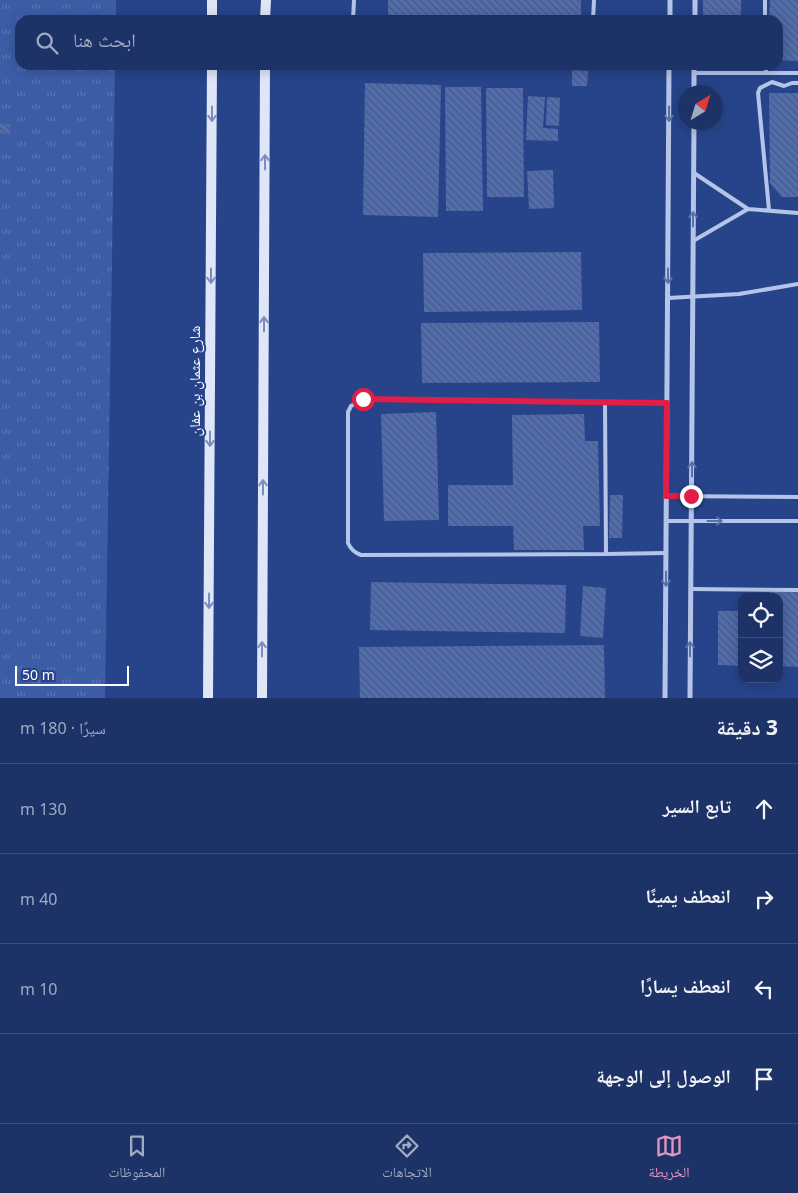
<!DOCTYPE html>
<html lang="ar">
<meta charset="utf-8">
<style>
body{margin:0;font-family:"Noto Sans","Noto Naskh Arabic",sans-serif;background:#2a3f71;color:#f1f3f6;direction:rtl}
.controls{position:absolute;right:15px;bottom:15px;display:grid;overflow:hidden;border-radius:10px;box-shadow:0 2px 12px #0003}
.controls button{width:45px;height:45px;display:grid;place-items:center;padding:0;border:0;border-bottom:1px solid #3b4e7c;background:#1d3368;color:#f1f3f6;font:25px sans-serif}
.compass{position:absolute;left:678px;top:85px;width:45px;height:45px;border-radius:50%;background:#1d3368;box-shadow:0 2px 12px #0003;rotate:38deg}
.scale{position:absolute;left:15px;bottom:12px;width:114px;box-sizing:border-box;padding-left:5px;border:2px solid #fff;border-top:0;font-size:14px;line-height:18px;white-space:nowrap;color:#fff;-webkit-text-stroke:4px #27448a;paint-order:stroke}
.stop{position:absolute;width:15px;height:15px;margin:-11px;border:4px solid #e11d48;border-radius:50%;background:#fff}
.stop.end{background:#e11d48;border-color:#fff;box-shadow:0 1px 5px #0008}
.list{margin:0;padding:0;list-style:none}
h2{display:flex;justify-content:space-between;align-items:center;height:65px;margin:0;padding:0 20px;font-size:21px}
h2 small{font-size:16px;font-weight:400;color:#a0aac0}
.list li{display:grid;grid-template-columns:32px 1fr auto;gap:15px;align-items:center;box-sizing:border-box;height:90px;padding:0 20px;border-top:1px solid #3b4e7c}
.list b{display:block;font-size:19px;white-space:nowrap}
.list em{font-size:16px;font-style:normal;color:#a0aac0}
.icon{flex:none;width:28px;height:28px;fill:none;stroke:currentColor;stroke-width:2;stroke-linecap:round;stroke-linejoin:round}
.map{position:relative;flex:none;width:798px;height:698px;overflow:hidden;direction:ltr}
.search{position:absolute;background:#1d3368;box-shadow:0 2px 12px #0003;left:15px;right:15px;top:15px;height:55px;display:flex;align-items:center;gap:12px;box-sizing:border-box;padding:0 18px;border-radius:15px;color:#a0aac0;font-size:19px}
.sheet{height:425px;background:#1d3368}
nav{display:flex;justify-content:space-around;align-items:center;box-sizing:border-box;height:70px;border-top:1px solid #3b4e7c;background:#1d3368;font-size:14px;color:#a0aac0}
nav a{display:grid;justify-items:center;gap:2px}
nav .on{color:#e797bd}
.map>svg:first-child{display:block}
.grass{fill:url(#grass-tufts)}
.building{fill:url(#building-back-hatch)}
.lines{fill:none;stroke-linecap:round;stroke-linejoin:round}
.lane{stroke:#b5c5e9;stroke-width:4}
.street{stroke:#b5c5e9;stroke-width:5}
.secondary{stroke:#dfe6f8;stroke-width:10}
.oneway{stroke:#7a8dbc}
.oneway2{stroke:#5971ab}
.route{stroke:#e11d48;stroke-width:6}
.labels{text-anchor:middle;stroke-width:4;stroke-linejoin:round;paint-order:stroke}
.street-label{font-size:15px;fill:#fff;stroke:#27448a}
</style>
<div class="map">
<svg width="798" height="698" viewBox="0 0 798 698">
<defs>
<pattern id="grass-tufts" width="24" height="20" patternUnits="userSpaceOnUse" patternTransform="scale(1.25)"><rect width="24" height="20" fill="#3c5da6"/><path d="M3 7l-1-3M5 7V3M7 7l1-3M15 17l-1-3M17 17v-4M19 17l1-3" fill="none" stroke="#5975b3"/></pattern>
<pattern id="building-back-hatch" width="6" height="6" patternUnits="userSpaceOnUse" patternTransform="scale(1.25)"><rect width="6" height="6" fill="#506db1"/><path d="M-1 5l2 2M0 0l6 6M5-1l2 2" fill="none" stroke="#4e5974"/></pattern>
</defs>
<rect width="100%" height="100%" fill="#27448a"/>
<path class="grass" d="M0 0H116V20H20V65H115L105 698H0Z"/>
<path class="building" d="M388 0H581V20H388Z
M703 0H741V20H703Z
M770 0H798V61L778 60V20H769Z
M572 70 588 71 587 86H572Z
M365 83 441 85 438 217 363 215Z
M445 87H481L483 211H446Z
M486 88H523L524 197H487Z
M769 93H798V197H782L770 183Z
M528 96 545 97 543 128 558 129V141L526 140Z
M547 97 560 98 559 126 546 125Z
M0 124H10V133H0Z
M553 170 554 208 529 209 527 171Z
M581 252 582 310 424 312 423 253Z
M599 322 600 382 422 383 421 323Z
M436 412 439 520 384 521 381 414Z
M584 414 585 441H598L600 526H583L584 550H514L513 526H448V485H513L512 415Z
M610 495H623L622 538H609Z
M371 582 566 585 565 633 370 630Z
M583 586 606 588 603 638 580 636Z
M770 591 798 592V667L779 666V597H770Z
M718 611H742V666L718 665Z
M604 645 605 698H360L359 647Z"/>
<g class="lines">
<path class="lane" d="M765 0V20
M353 20 354 0
M593 20 594 0
M766 65V73
M694 73H798
M694 173 748 209 798 213
M769 210 758 93 760 88 772 82 784 86 792 83H798
M693 241 748 209
M668 298 739 294 798 284
M605 403 606 554
M666 496 798 497
M666 521H798
M666 553 606 554 361 555C355 553 351 550 348 543V412L351 406 363 399 667 403
M691 589 798 590"/>
<path class="street" d="M670 20V0
M695 20V0
M694 92V65
M665 698 669 65
M690 698 694 122"/>
<path class="secondary" d="M212 20V0
M265 20 266 0
M208 698 212 65
M262 698 265 65"/>
</g>
<defs><path id="oneway-shaft" d="M-6 0H5M1.5-3L5.5 0L1.5 3" fill="none" stroke-width="1.6" stroke-linecap="round" stroke-linejoin="round" transform="scale(1.25)"/></defs>
<g class="oneway">
<use href="#oneway-shaft" transform="translate(212 114) rotate(90)"/>
<use href="#oneway-shaft" transform="translate(265 162) rotate(-90)"/>
<use href="#oneway-shaft" transform="translate(211 276) rotate(90)"/>
<use href="#oneway-shaft" transform="translate(264 324) rotate(-90)"/>
<use href="#oneway-shaft" transform="translate(210 439) rotate(90)"/>
<use href="#oneway-shaft" transform="translate(263 487) rotate(-90)"/>
<use href="#oneway-shaft" transform="translate(209 601) rotate(90)"/>
<use href="#oneway-shaft" transform="translate(262 649) rotate(-90)"/>
</g>
<g class="oneway2">
<use href="#oneway-shaft" transform="translate(669 114) rotate(90)"/>
<use href="#oneway-shaft" transform="translate(693 219) rotate(-90)"/>
<use href="#oneway-shaft" transform="translate(668 276) rotate(90)"/>
<use href="#oneway-shaft" transform="translate(692 469) rotate(-90)"/>
<use href="#oneway-shaft" transform="translate(715 521)"/>
<use href="#oneway-shaft" transform="translate(666 579) rotate(90)"/>
<use href="#oneway-shaft" transform="translate(690 649) rotate(-90)"/>
</g>
<g class="lines">
<path class="route" d="M363 399 667 403 666 496H691"/>
</g>
<g class="labels">
<g class="street-label">
<text transform="translate(195 381) rotate(-90)" y="5">شارع عثمان بن عفان</text>
</g>
</g>
</svg>
<div class="controls">
<button><svg class="icon" aria-label="locate" viewBox="0 0 24 24"><circle cx="12" cy="12" r="6"/><path d="M12 2v4M12 18v4M2 12h4M18 12h4"/></svg></button>
<button><svg class="icon" aria-label="layers" viewBox="0 0 24 24"><path d="M12 4l9 5-9 5-9-5zM3 14l9 5 9-5"/></svg></button>
</div>
<svg class="compass" viewBox="-18 -18 36 36"><path d="M0-13l5 13h-10z" fill="#e53935"/><path d="M0 13l5-13h-10z" fill="#a0aac0"/></svg>
<div class="scale">50 m</div>
<div class="stop" style="left:363px;top:399px"></div>
<div class="stop end" style="left:691px;top:496px"></div>
<div class="search"><svg class="icon" aria-label="search" viewBox="0 0 24 24"><circle cx="10" cy="10" r="6"/><path d="M15 15l6 6"/></svg>ابحث هنا</div>
</div>
<section class="sheet">
<h2>3 دقيقة<small>سيرًا · 180 m</small></h2>
<ul class="list">
<li><svg class="icon" aria-label="ahead" viewBox="0 0 24 24"><path d="M12 20V5M6 11l6-6 6 6"/></svg><div><b>تابع السير</b></div><em>130 m</em></li>
<li><svg class="icon" aria-label="right" viewBox="0 0 24 24"><path d="M7 20v-9h11M14 6l5 5-5 5"/></svg><div><b>انعطف يمينًا</b></div><em>40 m</em></li>
<li><svg class="icon" aria-label="left" viewBox="0 0 24 24"><path d="M17 20v-9H6M10 6l-5 5 5 5"/></svg><div><b>انعطف يسارًا</b></div><em>10 m</em></li>
<li><svg class="icon" aria-label="arrive" viewBox="0 0 24 24"><path d="M6 21V4h12l-3 4 3 4H6"/></svg><div><b>الوصول إلى الوجهة</b></div></li>
</ul>
</section>
<nav>
<a class="on"><svg class="icon" aria-label="map" viewBox="0 0 24 24"><path d="M3 6l6-2 6 2 6-2v14l-6 2-6-2-6 2zM9 4v14M15 6v14"/></svg>الخريطة</a>
<a><svg class="icon" aria-label="directions" viewBox="0 0 24 24"><path d="M12 3l9 9-9 9-9-9zM9 14v-3h6M13 9l2 2-2 2"/></svg>الاتجاهات</a>
<a><svg class="icon" aria-label="saved" viewBox="0 0 24 24"><path d="M7 4h10v16l-5-4-5 4z"/></svg>المحفوظات</a>
</nav>
